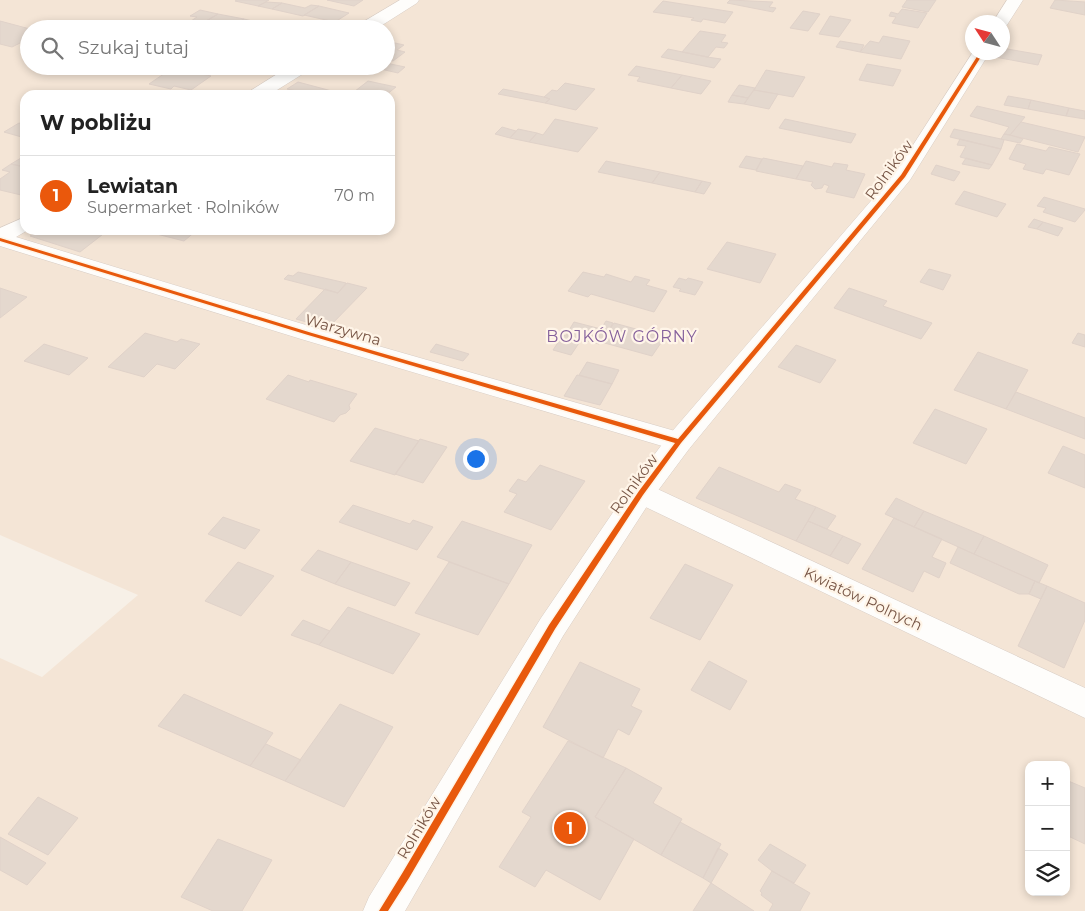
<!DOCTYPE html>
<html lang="pl">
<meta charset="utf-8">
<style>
body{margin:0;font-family:Montserrat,sans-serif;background:#f2f2f2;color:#222}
.controls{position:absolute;right:15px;bottom:15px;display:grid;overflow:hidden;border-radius:10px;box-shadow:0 2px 8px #0003}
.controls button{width:45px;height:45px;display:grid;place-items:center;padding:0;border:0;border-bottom:1px solid #e0e0e0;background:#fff;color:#222;font:25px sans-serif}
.compass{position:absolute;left:965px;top:15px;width:45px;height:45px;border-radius:50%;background:#fff;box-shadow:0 2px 8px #0003;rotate:306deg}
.you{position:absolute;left:475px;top:458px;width:18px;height:18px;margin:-12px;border:4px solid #fff;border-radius:50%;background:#1a73e8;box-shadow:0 0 0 8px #1a73e833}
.badge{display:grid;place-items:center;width:32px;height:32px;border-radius:50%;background:#ea580c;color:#fff;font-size:16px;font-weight:700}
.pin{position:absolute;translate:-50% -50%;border:2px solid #fff;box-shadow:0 1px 5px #0006}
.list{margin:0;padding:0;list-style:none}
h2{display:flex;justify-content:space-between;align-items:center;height:65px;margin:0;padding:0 20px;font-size:21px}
h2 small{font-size:16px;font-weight:400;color:#767676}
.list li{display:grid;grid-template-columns:32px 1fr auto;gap:15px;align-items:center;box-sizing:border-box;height:80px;padding:0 20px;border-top:1px solid #e0e0e0}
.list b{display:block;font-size:19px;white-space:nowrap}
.list p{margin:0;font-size:16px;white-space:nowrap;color:#767676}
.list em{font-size:16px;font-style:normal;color:#767676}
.icon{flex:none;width:28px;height:28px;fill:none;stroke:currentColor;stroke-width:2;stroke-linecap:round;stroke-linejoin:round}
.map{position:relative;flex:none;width:1085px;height:911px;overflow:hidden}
.search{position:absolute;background:#fff;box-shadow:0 2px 8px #0003;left:20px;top:20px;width:375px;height:55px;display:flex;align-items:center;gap:12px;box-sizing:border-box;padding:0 18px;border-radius:28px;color:#767676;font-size:19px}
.panel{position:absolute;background:#fff;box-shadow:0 2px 8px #0003;left:20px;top:90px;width:375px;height:145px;border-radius:15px}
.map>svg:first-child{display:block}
.residential{fill:#f4e5d6;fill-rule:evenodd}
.building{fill:#e4d8ce;stroke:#e0d2c9}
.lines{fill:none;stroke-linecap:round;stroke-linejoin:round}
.street-casing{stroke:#d8cdc5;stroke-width:1}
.secondary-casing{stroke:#d8ccc3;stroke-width:1}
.street{fill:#fefdfb;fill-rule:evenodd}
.secondary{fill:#fefdfb;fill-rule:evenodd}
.cycleway-casing{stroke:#fff5e8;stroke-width:3}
.cycleway{fill:#e8590c;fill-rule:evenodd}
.labels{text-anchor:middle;stroke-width:4.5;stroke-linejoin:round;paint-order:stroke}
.street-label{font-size:15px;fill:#775545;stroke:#fff5e8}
.neighbourhood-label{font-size:16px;letter-spacing:1px;fill:#85609c;stroke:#fff5e8}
</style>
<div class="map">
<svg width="1085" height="911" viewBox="0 0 1085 911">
<rect width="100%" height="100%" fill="#f7f0e7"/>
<path class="residential" d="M0 0H1085V911H0V658L42 677 138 595 0 535ZM972 22H1002V52H972ZM29 29H386V66H29ZM25 95H390V230H25ZM1029 765H1066V892H1029Z"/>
<path class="building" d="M237 0H269L258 6 235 1Z
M327 0H363L354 6Z
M730 0 773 2 769 7 776 8 773 12 727 3Z
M907 0H936L928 12 902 7Z
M1055 0 1085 2V15L1050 8Z
M663 1 733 12 725 23 703 19 701 22 691 20 694 18 653 12Z
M266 2 282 3 272 9 258 6Z
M282 3 305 8 311 5 319 6 303 16 272 9Z
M319 6 349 13 335 22 304 15Z
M902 9 927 13 918 28 892 23 896 17 889 16 891 12 898 14Z
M200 10 218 14 201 24 191 21 197 17 190 16Z
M803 11 820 14 808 31 790 28Z
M218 14 244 19 229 29 201 24Z
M830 16 851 20 839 37 819 34Z
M244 19 257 22 250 27 236 24Z
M0 21 30 29 29 41H24L12 47 0 44Z
M257 22 281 27 269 29 253 25Z
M700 31 726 35 721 42 728 43 724 48 716 47 708 57 682 52Z
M883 36 910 41 901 59 860 52 870 41 879 43Z
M386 41 404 45 397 50 405 52 393 61 386 59Z
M840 41 864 45 860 52 836 47Z
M1002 48 1013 50 1042 55 1038 65 995 57 997 52H1002Z
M668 49 707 57 721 59 714 68 661 57Z
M386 63 405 67 398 73 372 67 386 66Z
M867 64 901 70 893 86 859 80Z
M636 66 682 75 671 88 637 81 640 77 628 75Z
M766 70 805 77 793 97 754 90Z
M168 71 185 74 189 71 211 76 191 90 174 86 171 89 149 84Z
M682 75 711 81 701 94 671 88Z
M368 81 396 87 386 95H350Z
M298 82 343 94 346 91 353 93 350 95H315L287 89Z
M565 83 595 89 576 110 545 103 550 99 544 97 552 90 557 91Z
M739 85 755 88 748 98 732 95Z
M503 89 544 97 550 99 545 103 498 94Z
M754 90 778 94 769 109 744 104Z
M732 95 748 98 744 104 728 102Z
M1008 96 1031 100 1028 109 1004 105Z
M1031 100 1069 108 1066 116 1028 109Z
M977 106 1025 117 1010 135 1004 134 1009 127 970 116Z
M1069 108 1085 111V119L1066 116Z
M555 119 598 128 578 152 529 142 537 133 543 135Z
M785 119 856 134 851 143 779 128Z
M1021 122 1085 137 1078 152 1010 135Z
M19 123 25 125V138L4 132Z
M502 127 516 131 510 138 495 134Z
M518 129 537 133 529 142 510 138Z
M954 129 1001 139 1004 140 1001 149 950 137Z
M1004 134 1010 135 1023 139 1020 143 1001 139Z
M960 139 1001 149 992 165 960 157 966 146 957 145Z
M1017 144 1046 151 1049 147 1080 154 1069 175 1046 169 1043 174 1023 169 1026 164 1009 159Z
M746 156 762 159 756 170 739 167Z
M21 158 25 159V167L11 164Z
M763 158 803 166 796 179 756 171Z
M966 158 992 165 989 169 962 164Z
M606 161 660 172 652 183 598 172Z
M806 161 832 167 834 163 848 165 846 170 865 174 854 198 826 192 829 186 824 184 822 188 815 189 811 185 813 182 796 179Z
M11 164 25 167V193L21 195 0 190V179L10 172 2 170Z
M936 165 960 172 954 181 931 174Z
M660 172 702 181 695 192 652 183Z
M702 181 711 183 704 194 695 192Z
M964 191 1006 204 997 217 955 204Z
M1044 197 1085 209V210L1075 222 1043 212 1046 208 1037 206Z
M1034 219 1043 222 1037 229 1028 227Z
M1043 222 1063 228 1058 236 1037 229Z
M40 230H101L107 231 80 252 30 236Z
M141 230H197L184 241Z
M727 242 776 254 760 283 707 269Z
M929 269 951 275 943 290 920 282Z
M298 272 346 283 338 293 284 279 288 275 293 276Z
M583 272 604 277 606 274 631 282 635 276 650 280 646 285 667 291 654 312 591 294 588 297 568 291Z
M679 278 686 280 688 278 703 282 695 295 679 291 681 289 673 287Z
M347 283 367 288 328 328 296 319 325 289 338 293Z
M0 288 27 297 0 318Z
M849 288 887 301 883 306 932 323 921 339 834 308Z
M606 321 613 323 608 332 601 329Z
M574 322 601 329 608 332 599 344 566 335Z
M614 323 665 337 652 356 601 342Z
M145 333 177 342 181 339 200 344 175 369 157 364 144 377 108 367Z
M1078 333 1085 335V347L1072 343Z
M563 335 581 340 571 355 553 350Z
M44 344 88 358 69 375 24 361Z
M436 344 469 354 463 361 430 352Z
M796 345 836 360 820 383 778 367Z
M978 352 1028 370 1006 409 954 390Z
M587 362 619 370 612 384 579 375Z
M288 375 309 382 310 380 357 394 349 405 350 409 346 413 340 415 334 422 266 399Z
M577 375 612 384 600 405 564 396Z
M1016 392 1085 418V439L1006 409Z
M935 409 987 429 966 464 913 443Z
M375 428 419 441 395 475 350 461Z
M420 439 447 447 423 483 395 474Z
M1063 446 1085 455V488L1048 473Z
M540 465 585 481 551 530 504 512 517 494 509 491 518 479 526 482Z
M719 467 779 492 785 484 801 490 795 499 816 507 796 541 696 498Z
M896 498 924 511 914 527 885 514Z
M353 505 410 524 413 520 433 527 417 550 339 522Z
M816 507 836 516 827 529 808 521Z
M924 511 984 536 974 554 914 527Z
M223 517 260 530 245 549 208 534Z
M894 518 942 539 932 557 946 563 939 578 924 571 913 592 862 569Z
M462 521 532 545 509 584 437 557Z
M808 521 843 536 830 556 796 541Z
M843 536 861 544 848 564 830 556Z
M984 536 1048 565 1039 583 974 554Z
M958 547 1035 581 1029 594H1019L950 563Z
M318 550 351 562 335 584 301 570Z
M238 562 274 576 241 616 205 601Z
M351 562 410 583 395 606 335 584Z
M449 562 509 584 478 635 415 613Z
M685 564 733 585 700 640 650 618Z
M1035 581 1047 586 1041 599 1029 594Z
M1047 586 1085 603V620L1064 668 1018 646Z
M348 607 420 634 393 674 319 645Z
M303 620 330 631 319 645 291 635Z
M709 661 747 681 730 710 691 690Z
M580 662 640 689 631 706 642 711 629 735 618 729 603 758 543 727Z
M184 694 273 733 250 766 158 726Z
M340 704 393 727 344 807 285 781Z
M568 741 626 768 595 817 634 839 600 900 546 870 535 887 499 867 531 817 522 812Z
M266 744 301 760 285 781 250 766Z
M626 768 662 788 653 803 682 819 661 855 595 817Z
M1066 780 1085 788V844L1066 835Z
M38 797 78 818 48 855 8 834Z
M680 822 721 844 703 878 661 855Z
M0 837 46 863 27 885 0 870Z
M218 839 272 860 242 911H213L181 897Z
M770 844 806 865 794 883 772 871 758 860Z
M718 848 728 854 711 883 703 878Z
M772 871 810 893 800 911H769L773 904 761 895 762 893 760 891Z
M711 883 754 911H693Z"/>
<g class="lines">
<g class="street-casing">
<path id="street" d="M400 0H419L417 3 376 29H356L358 25Z
M290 66H312L309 70 269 95H247L250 91Z
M25 217V230H28L16 237 319 329 689 435 693 442 689 449 679 451 301 339 0 246V228Z
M641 483 651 486 1085 688V718L631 500 627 493 631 486Z"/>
</g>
<g class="secondary-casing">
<path id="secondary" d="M1007 0H1023L1007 25 1002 27V22H993Z
M973 52H990L910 180 689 449 651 500 563 636 405 911H363L369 897 541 618 631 486 669 435 895 173Z"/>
</g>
<use href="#street" class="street"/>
<use href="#secondary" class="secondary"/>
<g class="cycleway-casing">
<path id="cycleway" d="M980 52H984L905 177 681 443 643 495 555 629 409 878 388 911H379L403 872 549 625 639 491 675 443 308 335 0 241V238L312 333 678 439 901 175Z"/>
</g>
<use href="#cycleway" class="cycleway"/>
</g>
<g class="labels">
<g class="street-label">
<text transform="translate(889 170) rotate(-54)" y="5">Rolników</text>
<text transform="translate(343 330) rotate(16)" y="5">Warzywna</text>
<text transform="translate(634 484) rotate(-54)" y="5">Rolników</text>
<text transform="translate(863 599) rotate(25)" y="5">Kwiatów Polnych</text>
<text transform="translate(419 828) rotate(-59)" y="5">Rolników</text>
</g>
<g class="neighbourhood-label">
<text x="622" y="342">BOJKÓW GÓRNY</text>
</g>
</g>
</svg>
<div class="controls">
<button>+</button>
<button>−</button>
<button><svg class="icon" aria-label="layers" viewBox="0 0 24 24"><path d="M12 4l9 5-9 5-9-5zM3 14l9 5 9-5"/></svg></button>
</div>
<svg class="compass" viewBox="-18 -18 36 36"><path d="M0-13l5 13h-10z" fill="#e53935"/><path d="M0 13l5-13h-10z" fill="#767676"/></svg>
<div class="you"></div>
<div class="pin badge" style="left:570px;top:828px">1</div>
<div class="search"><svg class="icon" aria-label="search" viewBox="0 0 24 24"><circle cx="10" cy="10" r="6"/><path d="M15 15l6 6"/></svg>Szukaj tutaj</div>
<section class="panel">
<h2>W pobliżu<small></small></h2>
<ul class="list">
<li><span class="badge">1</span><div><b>Lewiatan</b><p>Supermarket · Rolników</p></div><em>70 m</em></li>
</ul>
</section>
</div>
